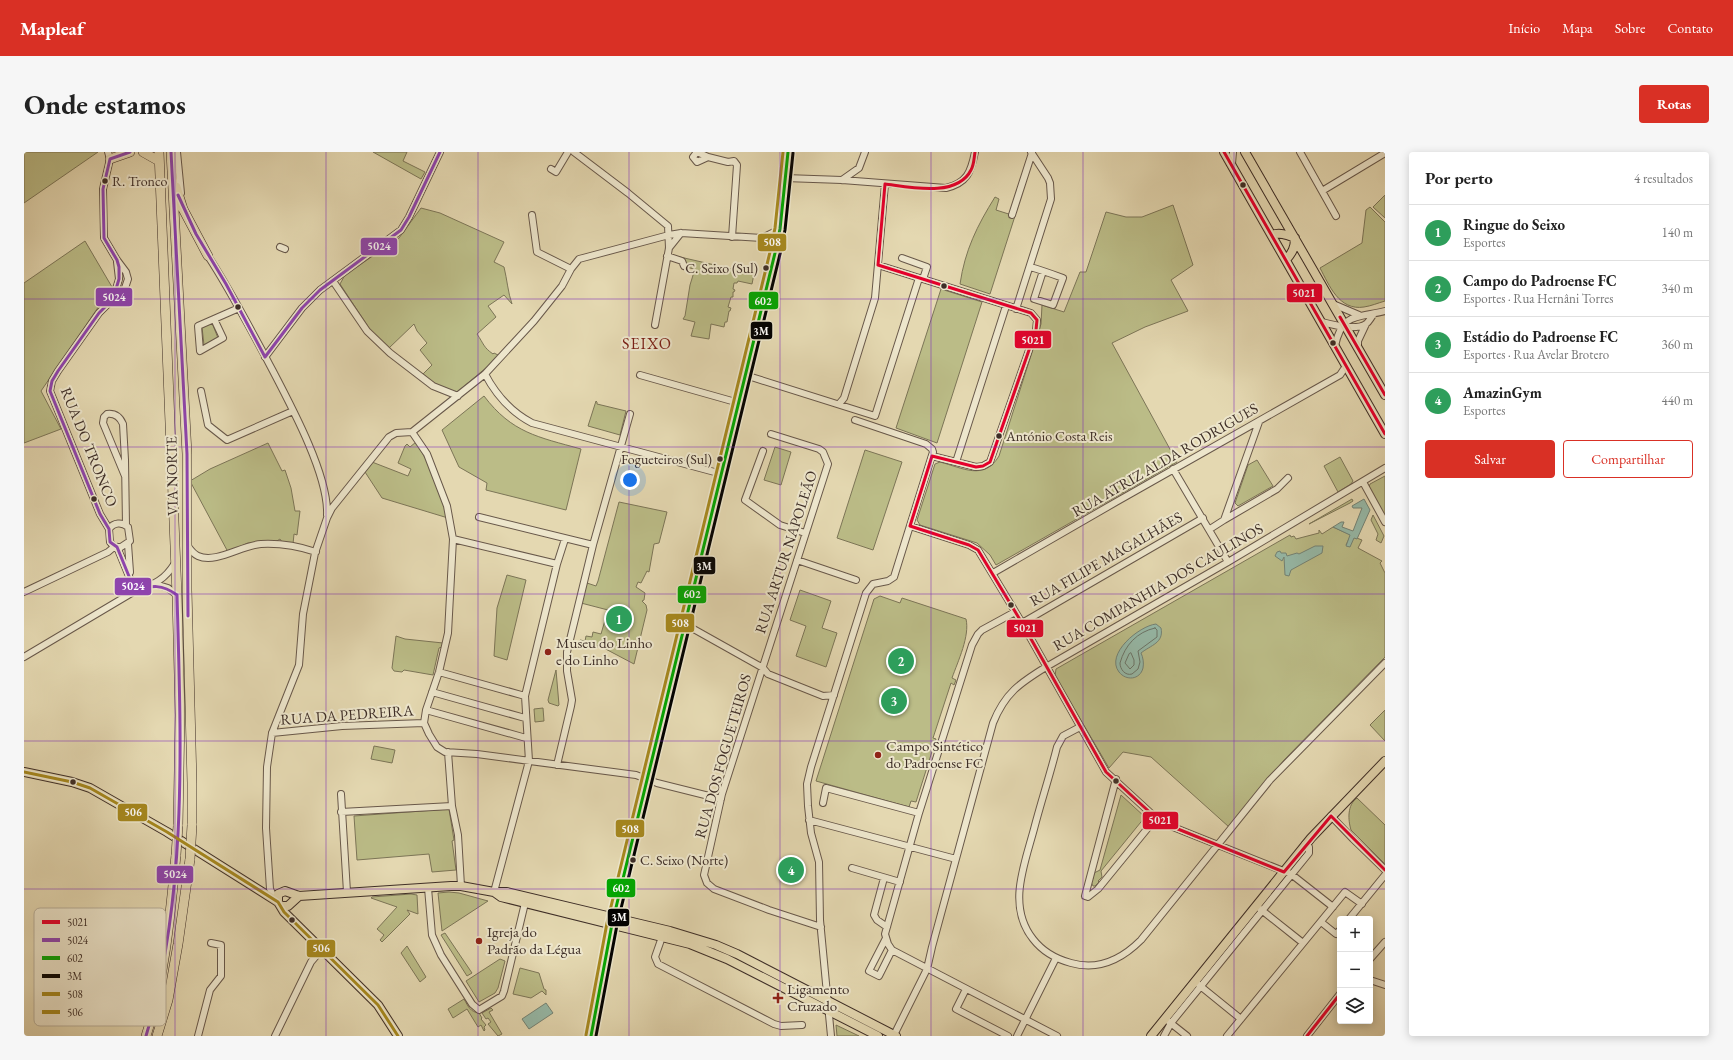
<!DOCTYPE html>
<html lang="pt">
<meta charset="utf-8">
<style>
body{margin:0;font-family:"EB Garamond",serif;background:#f6f6f6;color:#222}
.controls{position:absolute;right:12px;bottom:12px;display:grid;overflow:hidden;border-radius:4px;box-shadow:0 2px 10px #0003}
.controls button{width:36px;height:36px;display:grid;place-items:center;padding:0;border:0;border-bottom:1px solid #e0e0e0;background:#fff;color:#222;font:20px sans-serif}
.you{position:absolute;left:606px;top:328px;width:14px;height:14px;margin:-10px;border:3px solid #fff;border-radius:50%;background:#1a73e8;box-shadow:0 0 0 6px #1a73e833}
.badge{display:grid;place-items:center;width:26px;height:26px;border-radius:50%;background:#d93025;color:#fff;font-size:13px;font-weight:700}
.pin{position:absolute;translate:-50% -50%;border:2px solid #fff;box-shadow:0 1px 4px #0006}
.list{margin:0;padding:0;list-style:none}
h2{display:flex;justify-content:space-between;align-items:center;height:52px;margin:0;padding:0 16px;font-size:17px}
h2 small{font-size:13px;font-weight:400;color:#767676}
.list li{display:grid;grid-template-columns:26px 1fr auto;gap:12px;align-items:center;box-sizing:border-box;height:56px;padding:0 16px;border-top:1px solid #e0e0e0}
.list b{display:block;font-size:15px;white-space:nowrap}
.list p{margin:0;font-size:13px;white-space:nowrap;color:#767676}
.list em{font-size:13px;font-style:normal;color:#767676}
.actions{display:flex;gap:8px;padding:12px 16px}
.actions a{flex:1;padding:9px 0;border:1px solid #d93025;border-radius:4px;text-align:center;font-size:14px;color:#d93025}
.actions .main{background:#d93025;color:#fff}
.icon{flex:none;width:22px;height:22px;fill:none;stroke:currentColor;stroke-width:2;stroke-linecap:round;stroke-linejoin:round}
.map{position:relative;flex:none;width:1361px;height:884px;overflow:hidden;border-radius:4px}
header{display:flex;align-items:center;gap:24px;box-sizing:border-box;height:56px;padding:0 20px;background:#d93025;color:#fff}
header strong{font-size:19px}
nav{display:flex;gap:22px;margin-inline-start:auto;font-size:14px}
.intro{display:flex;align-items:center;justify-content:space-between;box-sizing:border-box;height:96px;padding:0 24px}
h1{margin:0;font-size:28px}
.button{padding:10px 18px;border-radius:4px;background:#d93025;color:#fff;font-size:14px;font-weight:700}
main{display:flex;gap:24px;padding:0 24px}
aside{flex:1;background:#fff;border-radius:4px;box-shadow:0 2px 10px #0003}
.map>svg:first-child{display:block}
.green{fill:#bbbc87;stroke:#7c7557}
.water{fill:#96baa9;stroke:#738275}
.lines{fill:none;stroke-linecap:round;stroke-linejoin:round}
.shore{stroke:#6a7468;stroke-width:1}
.minor-casing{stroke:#68584a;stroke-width:8}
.major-casing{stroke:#3e2e27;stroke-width:10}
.highway-casing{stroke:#3e2e27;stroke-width:10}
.minor{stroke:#ede6cc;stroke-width:6}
.major{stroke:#e4d8b1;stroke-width:8}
.highway{stroke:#e4d8b1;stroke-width:9}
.highway-bridge-casing{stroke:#3e2e27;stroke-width:10;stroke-linecap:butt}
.highway-bridge{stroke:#e4d8b1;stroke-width:9}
.bus-1-casing{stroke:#ede6cc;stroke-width:6}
.bus-2-casing{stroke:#ede6cc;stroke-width:6}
.bus-3-casing{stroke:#ede6cc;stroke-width:6}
.bus-4-casing{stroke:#ede6cc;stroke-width:6}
.bus-5-casing{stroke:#ede6cc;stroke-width:6}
.bus-6-casing{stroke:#ede6cc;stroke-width:6}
.bus-1{stroke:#e4002b;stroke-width:3}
.bus-2{stroke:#8e44ad;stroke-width:3}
.bus-3{stroke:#03a602;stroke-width:3}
.bus-4{stroke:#000;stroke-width:3}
.bus-5{stroke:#a6881e;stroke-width:3}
.bus-6{stroke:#a6881e;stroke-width:3}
.grid{fill:none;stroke:#7b2cbf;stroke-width:1;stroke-opacity:0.55}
.bus-dot{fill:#3e2e27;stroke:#ede6cc;stroke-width:1.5}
.poi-dot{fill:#8f2418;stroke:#ede6cc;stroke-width:1.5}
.labels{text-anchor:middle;stroke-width:4;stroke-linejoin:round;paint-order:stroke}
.bus-label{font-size:14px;fill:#3e2e27;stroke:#ede6cc;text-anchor:start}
.street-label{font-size:15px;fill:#3e2e27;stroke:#ede6cc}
.poi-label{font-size:15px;fill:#3e2e27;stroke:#ede6cc;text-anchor:start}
.neighbourhood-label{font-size:16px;letter-spacing:1px;fill:#7a1f14;stroke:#ede6cc}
.key{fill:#ede6cc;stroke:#b8af9a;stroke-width:1}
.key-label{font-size:11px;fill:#3e2e27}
.line-badge{stroke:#ede6cc;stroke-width:1.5}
.badge-label{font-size:11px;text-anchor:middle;font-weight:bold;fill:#fff}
</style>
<header>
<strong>Mapleaf</strong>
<nav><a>Início</a><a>Mapa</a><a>Sobre</a><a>Contato</a></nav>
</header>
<div class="intro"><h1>Onde estamos</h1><a class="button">Rotas</a></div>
<main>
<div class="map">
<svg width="1361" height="884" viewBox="0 0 1361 884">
<rect width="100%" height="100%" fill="#e4d8b1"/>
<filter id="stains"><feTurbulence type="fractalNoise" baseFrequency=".005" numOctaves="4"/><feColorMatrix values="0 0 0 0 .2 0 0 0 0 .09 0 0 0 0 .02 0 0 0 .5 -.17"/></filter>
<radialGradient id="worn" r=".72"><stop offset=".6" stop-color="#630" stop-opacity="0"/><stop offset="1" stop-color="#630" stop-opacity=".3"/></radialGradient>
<path class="green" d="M0 0H74L0 51Z
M349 0H383L379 9 401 20 397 27Z
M1361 43V66L1349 55Z
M971 45 975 47 972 58 991 64 966 142 936 132C941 98 953 74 971 45Z
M1149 53 1169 113 1147 128 1164 159 1121 175 1088 191 1153 310 972 413 966 403 953 391 896 373 893 368 911 312 916 310C939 316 960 329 975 304L1017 172 1018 153 1040 160 1056 120H1062L1082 60 1102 65H1118Z
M1346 55 1361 70V149C1354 151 1347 154 1340 155 1315 159 1305 133 1296 116L1338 91 1342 58Z
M397 56 416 61 480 90 470 110 480 115C483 127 484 141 488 152L480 143 464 154 472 165 453 182C460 192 459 195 469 202L470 201 476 204 432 241C419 237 409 231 399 222L408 213 396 198 403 191 393 179 390 172 365 196 347 179 316 132 321 123 375 86Z
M61 89 88 135 17 239 37 277 0 291V131Z
M656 105 730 122 728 132 714 129 713 131H710L709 137 711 138 710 140H709V145H707L704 155 707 156 706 159H705L703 170H701L700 175 687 172 685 187 667 184 671 170 659 167 661 164 666 133 670 120V117L662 115 655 107Z
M917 137 958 150 913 291 872 276Z
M188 171 194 186 180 193 178 175Z
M460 244C488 281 514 285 557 297L542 358 462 338 463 331 435 315 418 278Z
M572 249 573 250V252L602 259 596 283 564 274Z
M392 290 404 311 414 334 424 366 358 346 341 320 348 310 384 324 387 317 374 311 381 294 383 292 386 295Z
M244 291 258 319 261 318 267 336 271 359H276L273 383 270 382 269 392 258 390 256 387 251 390 224 391 204 400 166 329 186 317Z
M751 295 767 300 757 333 740 328Z
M841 298 878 310 849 398 813 386Z
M1316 305 1329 329 1327 332 1314 340 1300 314Z
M1233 308 1249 334 1214 354 1211 351 1224 313Z
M1361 324V365L1345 335 1346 332Z
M1328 347 1329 349 1326 351 1285 372Z
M595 350 643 360 635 391 630 392 625 420 623 419 617 431 614 430 612 435 621 441 620 448 618 449 622 453 623 458 610 512 574 493 573 496 555 492 556 488 561 489 562 484 568 485 569 480 577 482 584 458 557 451 563 431 572 434 574 429Z
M1349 363 1360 384 1357 391 1352 388 1354 382 1347 368Z
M1309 375 1327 383 1322 393 1330 385 1338 388 1334 396 1358 409 1356 411 1361 421V505L1260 608 1205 675 1127 605 1099 600 1085 616 1031 524 1032 517 1266 383 1267 385 1270 384 1272 387 1295 381V378L1298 382Z
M483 423 502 428 483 508 470 504 473 456Z
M776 438 807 449 798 476 813 481 802 515 772 504 782 474 766 468Z
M856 444 876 451 878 446 942 467C946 484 934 509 928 526L932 528 930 533 927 531 909 586 912 587 892 650 887 649 885 655 792 629 850 447Z
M372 484 381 487 419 491 418 495 415 496 409 523 380 518 378 520 370 519 368 516Z
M532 518 535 553 534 554 525 551 524 548Z
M519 556 520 569 511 570 510 557Z
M1361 558V589L1346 573Z
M350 594 371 598 368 611 347 607Z
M1097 643 1121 665 1077 719 1078 725 1074 729 1075 730 1071 734H1069L1067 730 1068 726 1069 727 1070 721 1076 718Z
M1333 646 1361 673V712L1327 678C1324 668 1323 653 1333 646Z
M425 657 430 688 428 689 432 718 408 720 405 702 333 708 330 664Z
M425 740 435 741 464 749 418 779 414 741Z
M387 742 393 743 394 762 383 758 386 762 358 790 356 788 360 783 353 777 373 755 347 746 348 745Z
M421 781 448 821 443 824 417 783Z
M383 794 402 825 396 830 377 801Z
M476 807 481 809 474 836 471 841 455 850 442 829Z
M496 816 515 821 520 837 522 838V843L518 839 507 846 489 842Z
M440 847C444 854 446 860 455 861L458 866 457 867 462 873 460 875 461 878 460 879 457 873 454 875 443 857 429 866 424 857Z
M467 856 469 858 465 860 478 882 474 884 464 872 467 870 464 866 462 867 458 861Z
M812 873 835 884H813Z"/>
<path class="water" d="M1340 347 1346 358 1333 387 1330 386 1326 395 1322 394 1326 383 1309 375 1317 370H1320L1318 375 1329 379 1338 356H1329L1328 354Z
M1291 394H1299L1298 401 1267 418 1265 424 1261 423 1260 405 1258 409 1251 404 1253 400 1256 399 1257 401H1262L1263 404 1273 401 1275 402Z
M1132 472 1137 476C1140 491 1127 493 1117 501 1119 505 1120 511 1119 516 1116 528 1102 529 1095 520 1081 502 1115 474 1132 472Z
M522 851 529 861 505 877 498 867Z"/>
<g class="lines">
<path class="shore" d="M1131 476 1133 478V485L1114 499 1116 510 1114 517 1108 522C1101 524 1096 517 1096 511 1101 493 1113 480 1131 476Z
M1107 501 1110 508V513L1106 517 1101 511 1105 502Z"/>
<g class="minor-casing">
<path id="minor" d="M84 0 86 7 79 37 80 86 93 108 102 120 104 127 101 136 99 140 89 147 75 161 34 219 28 229 26 239 76 362 85 377 86 390 90 395H97L106 389 104 375C98 370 90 370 85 377
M153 0 157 41
M550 0 604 41 644 74 645 96 631 173
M1276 0 1312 64
M684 5 673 0 669 5 673 10 684 5 704 10 710 9 713 13 708 85
M1208 12 1209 0
M527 17 532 20 544 0
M761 26 818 28 922 36C943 31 947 20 951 0
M818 28 835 16 841 0
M1298 39 1361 1
M508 63 513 100 547 117
M988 63 1008 1
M738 86 745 90 751 101
M256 95 261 97
M645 96 657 81
M184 104C205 136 222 169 240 202 260 241 305 320 303 363
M643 104 658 109 660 114
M878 106 903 115 899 127
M854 113 1007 161 1013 168 1012 178 966 310 959 314 952 315 908 304
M1006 115C1017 118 1028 122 1039 126L1029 153 1010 147 1019 119
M309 129 343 179 366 201 409 234 434 244
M89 147 95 127 93 110
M1309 152 1335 163
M992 157 1027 47 1026 31 1024 26 1007 0
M190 167 199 186 176 199 174 174 215 156
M1298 170C1309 173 1331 179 1342 172 1345 170 1347 165 1350 162
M1311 194C1318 160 1334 166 1361 159
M1334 196V189L1342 172
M241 205 278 156 296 138 377 78 385 65 416 0
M461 222C472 243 487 260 508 271L698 322
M616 223 715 251
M721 223 851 264 895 126
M177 239 184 273 203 288 269 259
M815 252 820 246 851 146 861 32
M388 280 403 302 423 354 429 387 424 481 415 520 402 558 400 571 405 582 413 595 421 600 453 602 612 623 633 631 697 647
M747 282 795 297 799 300 804 312 698 642 680 723 683 731 690 737 745 758 797 775
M739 299 721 348 756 373 781 381
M932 310 982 154
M1149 317 1204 410
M101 324 79 271 80 265 83 262C91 261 96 265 99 272L101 308 102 373
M1339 330 1361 370
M455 365 569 393 543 500V519L548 548 547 554 533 613
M1200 368 1253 337 1264 326
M886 374 945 393 954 398 998 471 1082 620 1132 666 1144 673 1267 722 1309 755
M1186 377 1200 368 1235 270
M429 387 533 412 541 387
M104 392 106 420
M163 393C166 397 169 402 174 404 192 412 218 393 237 392 256 391 274 394 292 400
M569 393 606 262
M93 395 111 439
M773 408 832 428
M969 421 1092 350 1316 223 1322 214
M131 432 144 436 153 443
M0 440 84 400 90 395
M991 460 958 478 954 482 948 493 895 661 861 782 864 792 868 798 1033 884
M998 471 1179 366
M660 474 666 475 732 512 739 516 744 522 799 544 810 543
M0 505 111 439C130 432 140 429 151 411
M415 520 501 544
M408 540 501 566
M402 558 502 586
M1056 575 1039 584 1033 595C1026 623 1017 650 1010 677 1000 714 983 754 1009 787 1019 800 1032 807 1047 811 1075 819 1098 807 1117 788L1246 628 1361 511
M248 581 318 574 400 571
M424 600 428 654 434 683 437 734
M1092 627 1061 744 1064 745 1074 737 1132 666
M317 642 323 740
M799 651 802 636 895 661
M317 660 428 654
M1307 664 1329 687 1361 718
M785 668 932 707
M828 716 876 730
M860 726 850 763 853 768 863 775
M404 736 408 783 417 803 448 852 455 858 478 844 480 839 501 751
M470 740 505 609 501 544 533 412
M248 741 246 737 242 676 243 615 248 581 275 513 279 462 291 401 303 366 308 356 365 285 372 281 388 280 461 222 510 169 538 134 547 117 555 107 645 83 657 81 738 86 756 77
M1235 756 1279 791
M1325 767 1361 723
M1297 770 1312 782 1316 778
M638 785 631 805 634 812 750 872 757 874 778 873
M862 786 845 819 855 824 868 798
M1346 807 1361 790
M1346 828 1361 833
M1175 833 1217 867
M942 837 932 857 984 884
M1144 869 1163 884
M870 883 903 817 908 795 969 571C981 541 996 531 1022 515L1204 410 1361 316
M174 884 186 838 197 824V793L187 791
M251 884 287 810 298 797
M807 884 796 768 795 710 787 681 784 654 783 632 787 615 842 441 849 432 864 429 870 425 909 300 908 297 902 292 831 268
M993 884 1032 806
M1140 884 1147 871 1285 701V695L1281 692
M1203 884 1321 740 1338 752
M1283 884 1316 842"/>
</g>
<g class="major-casing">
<path id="major" d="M1200 0 1361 282
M1221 0 1361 243
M1248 83C1256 80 1263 83 1271 86 1271 96 1268 101 1262 108
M0 620 48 630 66 636 143 680 254 750 260 760 354 853 374 884
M470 740 477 745 666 792 703 807 854 884
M254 750V742L261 739 275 744 427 734H437L470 740H483L646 779 692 793 713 802 872 884
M257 754H264L275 744
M567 884 588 772 751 101 756 77 764 0
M1127 884 1287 686 1361 609"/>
</g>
<g class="highway-casing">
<path id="highway" d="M119 0 135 9
M135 0 153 443 156 563 154 674
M147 0 163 302V438L168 631V673
M86 7 106 0
M152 35 159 57 184 104
M122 884C141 824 146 765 152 703
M133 884 144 848 154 792 166 707"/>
</g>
<use href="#minor" class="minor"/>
<use href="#major" class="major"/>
<use href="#highway" class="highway"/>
<g class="highway-bridge-casing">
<path id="highway-bridge" d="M152 703 154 674
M166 707 168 673"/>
</g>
<use href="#highway-bridge" class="highway-bridge"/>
<g class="bus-1-casing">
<path id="bus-1" d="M1200 0 1361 282
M861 32C885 35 933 46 947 18 950 13 950 6 951 0
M854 113 1007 161 1013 168 1012 178 966 310 959 314 952 315 908 304
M854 113 861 32
M1316 165 1361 243
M886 374 945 393 954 398 998 471 1082 620 1132 666 1144 673 1260 720
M886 374 908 304
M1307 664 1361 718
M1260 720 1307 664
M1283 884 1316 842"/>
</g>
<g class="bus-2-casing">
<path id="bus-2" d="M106 0 86 7 79 37 80 86 93 108 95 115V127L89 147 75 161 34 219 28 229 26 239 76 362 85 377 86 390 93 395 111 439C128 433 138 432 153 443 157 590 164 742 122 884
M147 0 163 302 164 464
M154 43 172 82 202 132 241 205 278 156 296 138 377 78 385 65 416 0"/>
</g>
<g class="bus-3-casing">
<path id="bus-3" d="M567 884 588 772 751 101 756 77 764 0"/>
</g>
<g class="bus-4-casing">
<path id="bus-4" d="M572 884 593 773 756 102 761 78 769 1"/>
</g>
<g class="bus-5-casing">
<path id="bus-5" d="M562 883 583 771 746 100 751 76 759 0"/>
</g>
<g class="bus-6-casing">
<path id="bus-6" d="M0 620 48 630 66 636 143 680 254 750 260 760 354 853 374 884"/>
</g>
<use href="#bus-1" class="bus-1"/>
<use href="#bus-2" class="bus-2"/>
<use href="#bus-3" class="bus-3"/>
<use href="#bus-4" class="bus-4"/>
<use href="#bus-5" class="bus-5"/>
<use href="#bus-6" class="bus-6"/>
</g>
<path class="grid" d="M151 0V884M302 0V884M454 0V884M605 0V884M756 0V884M907 0V884M1059 0V884M1210 0V884M0 147H1361M0 295H1361M0 442H1361M0 589H1361M0 737H1361"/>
<g class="bus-dot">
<circle cx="81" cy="29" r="3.5"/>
<circle cx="1219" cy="33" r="3.5"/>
<circle cx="742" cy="116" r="3.5"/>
<circle cx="920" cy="134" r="3.5"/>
<circle cx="214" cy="155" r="3.5"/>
<circle cx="1309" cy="191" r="3.5"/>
<circle cx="975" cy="284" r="3.5"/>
<circle cx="696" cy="307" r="3.5"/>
<circle cx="70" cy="347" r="3.5"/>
<circle cx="987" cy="453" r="3.5"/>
<circle cx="1092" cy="629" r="3.5"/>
<circle cx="49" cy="630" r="3.5"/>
<circle cx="609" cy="708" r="3.5"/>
<circle cx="268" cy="768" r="3.5"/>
</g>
<g class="poi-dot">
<circle cx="524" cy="500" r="4"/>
<circle cx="854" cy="603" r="4"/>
<circle cx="455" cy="789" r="4"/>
<path d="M752 840h4v4h4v4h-4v4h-4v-4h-4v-4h4z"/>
</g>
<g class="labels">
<g class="bus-label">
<text x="88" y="34">R. Tronco</text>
<text x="734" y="121" text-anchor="end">C. Seixo (Sul)</text>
<text x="982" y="289">António Costa Reis</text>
<text x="688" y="312" text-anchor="end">Fogueteiros (Sul)</text>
<text x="616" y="713">C. Seixo (Norte)</text>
</g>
<g class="street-label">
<text transform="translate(65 295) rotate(68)" y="5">RUA DO TRONCO</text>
<text transform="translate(1141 308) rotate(-30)" y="5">RUA ATRIZ ALDA RODRIGUES</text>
<text transform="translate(148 324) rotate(-91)" y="5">VIA NORTE</text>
<text transform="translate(762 400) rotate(-72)" y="5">RUA ARTUR NAPOLEÃO</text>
<text transform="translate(1082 407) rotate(-30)" y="5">RUA FILIPE MAGALHÃES</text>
<text transform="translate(1134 435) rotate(-30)" y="5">RUA COMPANHIA DOS CAULINOS</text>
<text transform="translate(323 563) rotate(-4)" y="5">RUA DA PEDREIRA</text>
<text transform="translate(699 604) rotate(-74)" y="5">RUA DOS FOGUETEIROS</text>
</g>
<g class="poi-label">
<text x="532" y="496">Museu do Linho<tspan x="532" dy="17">e do Linho</tspan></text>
<text x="862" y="599">Campo Sintético<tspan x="862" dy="17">do Padroense FC</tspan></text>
<text x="463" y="785">Igreja do<tspan x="463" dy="17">Padrão da Légua</tspan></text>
<text x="763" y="842">Ligamento<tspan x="763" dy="17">Cruzado</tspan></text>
</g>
<g class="neighbourhood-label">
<text x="623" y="197">SEIXO</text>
</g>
</g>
<rect x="10" y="756" width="132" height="118" rx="6" class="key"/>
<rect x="18" y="768" width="18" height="4" fill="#e4002b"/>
<rect x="18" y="786" width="18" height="4" fill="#8e44ad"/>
<rect x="18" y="804" width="18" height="4" fill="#03a602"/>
<rect x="18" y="822" width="18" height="4" fill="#000"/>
<rect x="18" y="840" width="18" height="4" fill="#a6881e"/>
<rect x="18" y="858" width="18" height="4" fill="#a6881e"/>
<g class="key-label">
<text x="43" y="774">5021</text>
<text x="43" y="792">5024</text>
<text x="43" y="810">602</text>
<text x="43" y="828">3M</text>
<text x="43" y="846">508</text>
<text x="43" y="864">506</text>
</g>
<g class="line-badge">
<rect x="733" y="81" width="30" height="19" rx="4" fill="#a6881e"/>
<rect x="336" y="85" width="38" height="19" rx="4" fill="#8e44ad"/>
<rect x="1262" y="131" width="37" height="20" rx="4" fill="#e4002b"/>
<rect x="71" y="135" width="38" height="20" rx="4" fill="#8e44ad"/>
<rect x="724" y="139" width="31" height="19" rx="4" fill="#03a602"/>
<rect x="726" y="169" width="23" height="19" rx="4" fill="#000"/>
<rect x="990" y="178" width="38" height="19" rx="4" fill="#e4002b"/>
<rect x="669" y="404" width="23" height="19" rx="4" fill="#000"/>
<rect x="90" y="425" width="38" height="19" rx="4" fill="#8e44ad"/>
<rect x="653" y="433" width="30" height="19" rx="4" fill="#03a602"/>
<rect x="641" y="461" width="30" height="20" rx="4" fill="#a6881e"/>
<rect x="982" y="467" width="38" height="19" rx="4" fill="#e4002b"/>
<rect x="93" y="651" width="31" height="19" rx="4" fill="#a6881e"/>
<rect x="1118" y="659" width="37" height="19" rx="4" fill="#e4002b"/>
<rect x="591" y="667" width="30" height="19" rx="4" fill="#a6881e"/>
<rect x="132" y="713" width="38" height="19" rx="4" fill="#8e44ad"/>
<rect x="582" y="726" width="30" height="20" rx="4" fill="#03a602"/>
<rect x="583" y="756" width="23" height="19" rx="4" fill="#000"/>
<rect x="282" y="787" width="30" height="19" rx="4" fill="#a6881e"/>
</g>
<g class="badge-label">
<text x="748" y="94">508</text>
<text x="355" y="98">5024</text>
<text x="1280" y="145">5021</text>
<text x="90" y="149">5024</text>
<text x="739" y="153">602</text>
<text x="737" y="183">3M</text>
<text x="1009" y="192">5021</text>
<text x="680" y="418">3M</text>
<text x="109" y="438">5024</text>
<text x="668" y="446">602</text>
<text x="656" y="475">508</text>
<text x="1001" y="480">5021</text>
<text x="109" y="664">506</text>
<text x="1136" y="672">5021</text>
<text x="606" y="681">508</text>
<text x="151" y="726">5024</text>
<text x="597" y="740">602</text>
<text x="595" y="769">3M</text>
<text x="297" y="800">506</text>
</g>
<rect width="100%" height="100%" filter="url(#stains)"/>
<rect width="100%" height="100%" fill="url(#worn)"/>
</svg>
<div class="controls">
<button>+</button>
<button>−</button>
<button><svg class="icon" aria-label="layers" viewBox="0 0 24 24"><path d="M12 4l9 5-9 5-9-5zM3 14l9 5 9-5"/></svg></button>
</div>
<div class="you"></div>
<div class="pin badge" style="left:595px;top:467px;background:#2e9e5b">1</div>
<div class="pin badge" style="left:877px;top:509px;background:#2e9e5b">2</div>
<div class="pin badge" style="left:870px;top:549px;background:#2e9e5b">3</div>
<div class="pin badge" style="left:767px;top:718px;background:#2e9e5b">4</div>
</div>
<aside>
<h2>Por perto<small>4 resultados</small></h2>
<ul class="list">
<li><span class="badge" style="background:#2e9e5b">1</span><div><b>Ringue do Seixo</b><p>Esportes</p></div><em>140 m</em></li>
<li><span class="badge" style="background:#2e9e5b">2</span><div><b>Campo do Padroense FC</b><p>Esportes · Rua Hernâni Torres</p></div><em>340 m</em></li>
<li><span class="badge" style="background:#2e9e5b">3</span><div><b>Estádio do Padroense FC</b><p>Esportes · Rua Avelar Brotero</p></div><em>360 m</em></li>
<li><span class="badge" style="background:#2e9e5b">4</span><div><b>AmazinGym</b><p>Esportes</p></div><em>440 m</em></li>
</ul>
<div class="actions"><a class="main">Salvar</a><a>Compartilhar</a></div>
</aside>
</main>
